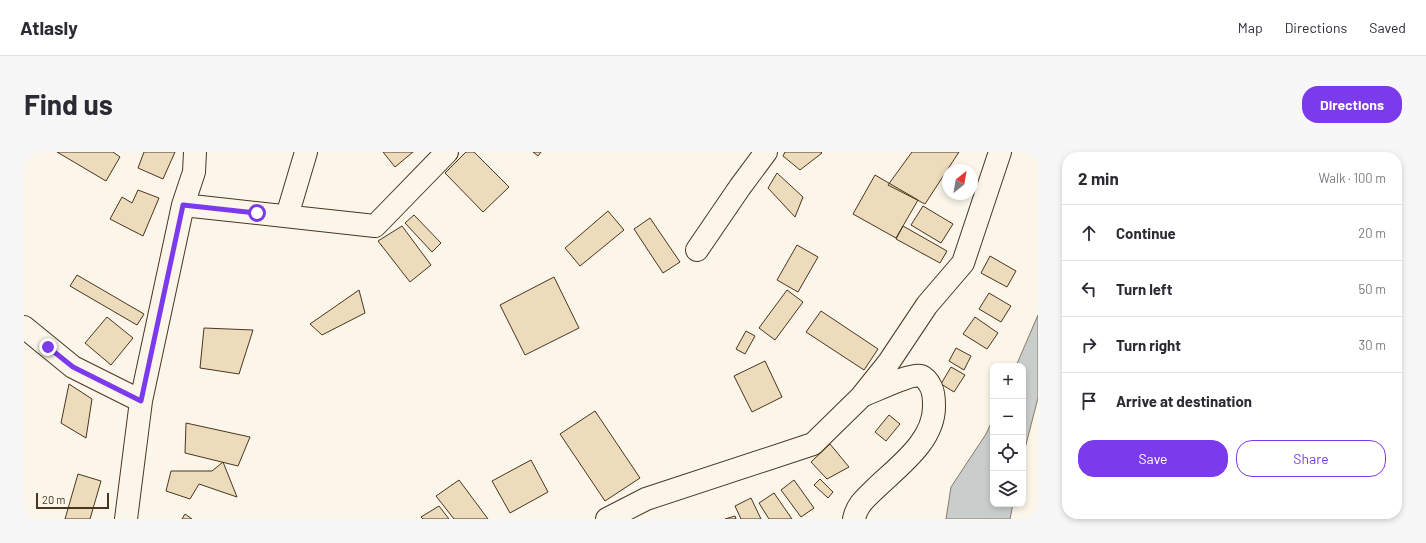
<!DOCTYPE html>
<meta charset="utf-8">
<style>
body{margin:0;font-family:Barlow,sans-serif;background:#f7f7f7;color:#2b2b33}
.controls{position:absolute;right:12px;bottom:12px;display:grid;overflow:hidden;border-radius:8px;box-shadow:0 2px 6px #0003}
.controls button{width:36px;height:36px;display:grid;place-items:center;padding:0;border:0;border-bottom:1px solid #e1e1e2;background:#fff;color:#2b2b33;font:20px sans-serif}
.compass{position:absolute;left:918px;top:12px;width:36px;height:36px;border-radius:50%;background:#fff;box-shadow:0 2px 6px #0003;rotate:31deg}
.scale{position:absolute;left:12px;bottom:10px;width:73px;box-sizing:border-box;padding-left:4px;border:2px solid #4a3520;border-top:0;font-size:11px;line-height:14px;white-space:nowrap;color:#4a3520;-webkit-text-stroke:3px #fbf6e9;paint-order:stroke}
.stop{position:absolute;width:12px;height:12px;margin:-9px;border:3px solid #7c3aed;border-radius:50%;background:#fff}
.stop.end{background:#7c3aed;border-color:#fff;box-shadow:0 1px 4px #0008}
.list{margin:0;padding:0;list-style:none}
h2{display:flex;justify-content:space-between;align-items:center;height:52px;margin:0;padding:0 16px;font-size:17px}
h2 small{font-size:13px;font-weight:400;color:#7c7c81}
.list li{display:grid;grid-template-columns:26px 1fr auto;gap:12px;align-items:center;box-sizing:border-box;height:56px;padding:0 16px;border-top:1px solid #e1e1e2}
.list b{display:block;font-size:15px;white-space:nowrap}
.list em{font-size:13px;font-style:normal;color:#7c7c81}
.actions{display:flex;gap:8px;padding:12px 16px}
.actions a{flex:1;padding:9px 0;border:1px solid #7c3aed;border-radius:16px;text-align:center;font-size:14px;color:#7c3aed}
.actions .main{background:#7c3aed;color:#fff}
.icon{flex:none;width:22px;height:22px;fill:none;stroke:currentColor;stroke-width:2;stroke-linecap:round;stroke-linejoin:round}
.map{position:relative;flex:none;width:1014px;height:367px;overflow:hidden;border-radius:16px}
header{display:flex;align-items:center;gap:24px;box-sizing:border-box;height:56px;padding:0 20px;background:#fff;border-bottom:1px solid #e1e1e2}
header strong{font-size:19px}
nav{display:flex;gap:22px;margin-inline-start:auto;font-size:14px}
.intro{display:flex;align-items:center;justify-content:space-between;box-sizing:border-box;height:96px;padding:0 24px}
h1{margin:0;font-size:28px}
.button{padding:10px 18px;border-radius:16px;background:#7c3aed;color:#fff;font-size:14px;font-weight:700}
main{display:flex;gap:24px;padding:0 24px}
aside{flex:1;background:#fff;border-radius:16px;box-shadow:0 2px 6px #0003}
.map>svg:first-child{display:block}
.water{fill:#c9cecd;stroke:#887966}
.building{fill:#ecdcbc;stroke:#4a3520}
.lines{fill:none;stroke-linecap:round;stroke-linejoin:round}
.minor-casing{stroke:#4a3520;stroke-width:24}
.minor{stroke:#fbf6e9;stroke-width:22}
.route{stroke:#7c3aed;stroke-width:5}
</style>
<header>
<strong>Atlasly</strong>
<nav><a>Map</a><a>Directions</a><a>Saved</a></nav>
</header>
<div class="intro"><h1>Find us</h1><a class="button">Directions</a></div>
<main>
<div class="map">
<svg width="1014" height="367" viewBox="0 0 1014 367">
<rect width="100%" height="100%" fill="#fbf6e9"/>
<path class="water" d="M1014 163V246L999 304V214H992Z
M969 267V352H989L986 367H922L927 335 962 282Z"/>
<path class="building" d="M33 0H89L96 5 82 29Z
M120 0H151L139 27 114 16Z
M359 0H389L371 15Z
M442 0H450L485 35 459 60 421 21Z
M509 0H517L514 4Z
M761 0H797L798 1 776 18 759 4Z
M888 0H935L901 52 864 33Z
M753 21 779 45 771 65 744 36Z
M851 23 894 48 872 86 829 62Z
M114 38 135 46 119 84 86 67 98 45 108 51Z
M899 54 929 72 917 91 887 73Z
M584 59 600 78 556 114 541 96Z
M390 63 417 91 408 100 381 71Z
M626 66 656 110 639 121 610 77Z
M378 74 407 113 386 130 354 89Z
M879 74 923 99 916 111 872 87Z
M773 93 794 105 774 140 753 128Z
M966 104 992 119 983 135 957 121Z
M53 123 120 162 113 173 46 134Z
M530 125 555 176 501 203 476 153Z
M335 138 341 161 298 183 286 172Z
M763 138 779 150 751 188 735 176Z
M965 141 987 154 977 170 955 157Z
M797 159 854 197 840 218 782 180Z
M83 165 109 186 87 213 61 191Z
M951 165 974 181 963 197 939 182Z
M180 176 229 178 215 222 176 216Z
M722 179 731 184 721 202 712 197Z
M932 196 947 204 940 218 925 209Z
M741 209 758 245 728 260 710 224Z
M927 215 941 223 930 240 917 232Z
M45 232 68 247 62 286 37 271Z
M571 259 616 326 581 349 536 282Z
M865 263 876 272 862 289 851 280Z
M162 271 226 285 214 314 161 301Z
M806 292 825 315 803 327 787 310Z
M507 308 524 340 486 361 468 329Z
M199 310 213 345 175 332 166 347 142 339 147 319H188Z
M54 322 77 329 66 367H41Z
M796 327 809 340 804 346 790 333Z
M435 328 464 367H430L412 344Z
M770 328 790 356 777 365 757 338Z
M750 341 768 367H745L735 351Z
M727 346 737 367H717L711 354Z
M415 354 425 367H399L397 365Z
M161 362 168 367H158Z
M711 364 712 367H701Z"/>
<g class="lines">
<g class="minor-casing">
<path id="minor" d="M159 53 351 74 423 0
M263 64 282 0
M673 98 716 35 742 0
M0 175 49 215 117 249
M102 367 117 249 159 53 170 20 171 0
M583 367 622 347 789 292 837 245 865 210 903 153 939 111 976 0
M830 367C833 352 842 346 853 335 876 313 911 288 910 253 910 247 910 241 907 235 905 231 902 226 897 224 887 221 851 239 840 243"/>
</g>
<use href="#minor" class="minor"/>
</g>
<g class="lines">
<path class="route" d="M24 195 49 215 117 249 159 53 233 61"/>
</g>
</svg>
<div class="controls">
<button>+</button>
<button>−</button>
<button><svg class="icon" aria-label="locate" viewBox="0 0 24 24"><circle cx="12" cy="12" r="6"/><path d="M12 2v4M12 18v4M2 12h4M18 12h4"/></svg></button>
<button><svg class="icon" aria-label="layers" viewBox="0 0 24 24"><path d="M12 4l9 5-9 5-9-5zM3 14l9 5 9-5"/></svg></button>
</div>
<svg class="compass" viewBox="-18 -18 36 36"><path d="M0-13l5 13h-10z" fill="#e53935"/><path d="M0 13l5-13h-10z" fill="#7c7c81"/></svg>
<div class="scale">20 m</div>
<div class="stop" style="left:233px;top:61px"></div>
<div class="stop end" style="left:24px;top:195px"></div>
</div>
<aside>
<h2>2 min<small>Walk · 100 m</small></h2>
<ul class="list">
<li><svg class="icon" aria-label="ahead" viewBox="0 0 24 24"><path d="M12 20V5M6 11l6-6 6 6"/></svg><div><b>Continue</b></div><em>20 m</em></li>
<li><svg class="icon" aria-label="left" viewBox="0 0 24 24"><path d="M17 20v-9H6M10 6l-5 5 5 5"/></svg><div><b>Turn left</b></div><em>50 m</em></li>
<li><svg class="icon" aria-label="right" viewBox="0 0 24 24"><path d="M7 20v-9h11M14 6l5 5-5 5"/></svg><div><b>Turn right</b></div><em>30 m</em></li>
<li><svg class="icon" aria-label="arrive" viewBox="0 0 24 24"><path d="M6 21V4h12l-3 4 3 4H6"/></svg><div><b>Arrive at destination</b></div></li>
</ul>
<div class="actions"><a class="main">Save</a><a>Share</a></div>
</aside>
</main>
